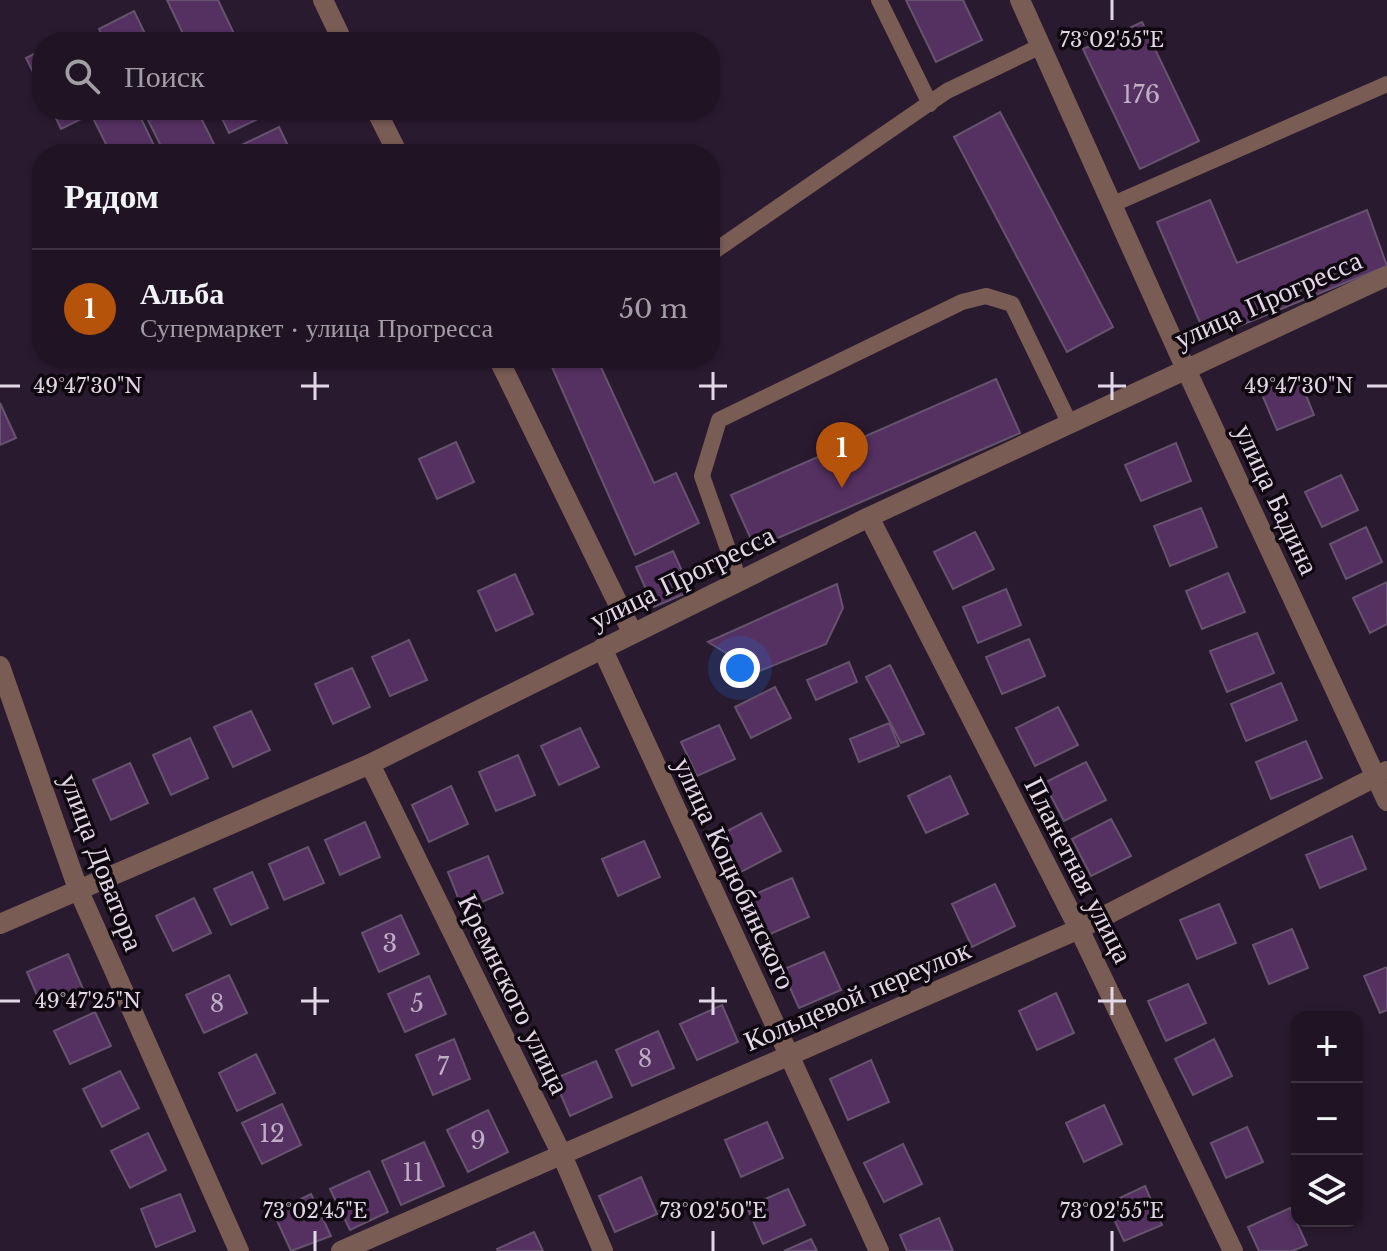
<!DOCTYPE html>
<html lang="ru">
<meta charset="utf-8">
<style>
body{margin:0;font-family:"Libre Baskerville",serif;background:#2d2131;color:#f1f3f6}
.controls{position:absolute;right:24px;bottom:24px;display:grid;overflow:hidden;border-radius:16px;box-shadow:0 2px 6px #0004}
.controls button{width:72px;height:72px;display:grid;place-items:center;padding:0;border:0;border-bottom:2px solid #3d3341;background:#201424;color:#f1f3f6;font:40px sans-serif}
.you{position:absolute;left:740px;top:668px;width:28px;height:28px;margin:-20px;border:6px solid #fff;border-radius:50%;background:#1a73e8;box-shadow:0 0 0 12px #1a73e833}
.badge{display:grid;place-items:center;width:52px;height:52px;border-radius:50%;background:#b45309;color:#fff;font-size:26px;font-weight:700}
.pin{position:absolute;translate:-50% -66px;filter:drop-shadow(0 2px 4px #0008)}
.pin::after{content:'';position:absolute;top:42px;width:28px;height:24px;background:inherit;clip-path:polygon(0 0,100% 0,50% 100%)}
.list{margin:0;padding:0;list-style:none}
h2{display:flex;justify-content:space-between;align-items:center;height:104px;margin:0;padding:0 32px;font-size:34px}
h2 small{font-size:26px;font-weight:400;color:#a29ea6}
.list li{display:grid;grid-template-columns:52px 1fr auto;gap:24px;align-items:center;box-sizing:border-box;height:120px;padding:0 32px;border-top:2px solid #3d3341}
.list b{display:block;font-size:30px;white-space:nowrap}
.list p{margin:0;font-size:26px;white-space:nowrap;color:#a29ea6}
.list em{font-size:26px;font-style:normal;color:#a29ea6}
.icon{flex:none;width:44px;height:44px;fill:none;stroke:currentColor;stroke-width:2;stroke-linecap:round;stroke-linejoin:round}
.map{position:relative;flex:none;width:1387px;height:1251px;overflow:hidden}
.search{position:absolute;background:#201424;box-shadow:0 2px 6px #0004;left:32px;top:32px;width:688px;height:88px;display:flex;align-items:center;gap:20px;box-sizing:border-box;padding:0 28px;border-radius:32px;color:#a29ea6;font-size:30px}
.panel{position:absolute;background:#201424;box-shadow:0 2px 6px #0004;left:32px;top:144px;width:688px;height:224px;border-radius:32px}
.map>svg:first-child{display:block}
.building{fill:#553162;stroke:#66536d;stroke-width:2}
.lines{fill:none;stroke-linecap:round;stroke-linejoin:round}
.service{stroke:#795c54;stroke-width:16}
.minor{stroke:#795c54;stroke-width:20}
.ticks{fill:none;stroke:#e2d7e6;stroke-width:3}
.labels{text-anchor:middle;stroke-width:7;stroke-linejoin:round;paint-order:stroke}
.number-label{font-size:24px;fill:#bfaec5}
.street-label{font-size:28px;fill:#e2d7e6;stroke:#0f0811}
.ticks-label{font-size:20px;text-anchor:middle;fill:#e2d7e6;stroke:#0f0811;stroke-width:7;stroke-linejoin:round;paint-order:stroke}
</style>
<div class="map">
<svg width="1387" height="1251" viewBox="0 0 1387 1251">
<rect width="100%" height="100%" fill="#2a1a30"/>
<path class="building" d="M167 0H218L238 42H187Z
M906 0H963L982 40 936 62Z
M134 11 149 42H105L99 29Z
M1142 22 1199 141 1140 169 1083 49Z
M42 50V90L26 58Z
M52 110H137L158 154H111L91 114 61 129Z
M143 110H197L214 144 193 154H165Z
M218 110H272V112L229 133Z
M1000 112 1113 327 1067 352 954 137Z
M279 127 292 154H223Z
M1210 200 1237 263 1367 210 1387 266 1207 339 1157 222Z
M548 358H610L599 363 654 483 676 473 699 523 635 555Z
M1298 376 1314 415 1277 430 1261 392Z
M996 379 1020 433 755 548 731 495Z
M0 403 16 438 0 445Z
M456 442 474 482 437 499 419 459Z
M1176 443 1191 481 1141 501 1125 465Z
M1341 475 1358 510 1322 527 1305 492Z
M1201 508 1217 547 1170 566 1154 526Z
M1366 527 1382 562 1346 579 1330 544Z
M975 532 994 569 953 589 934 552Z
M673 551 691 591 654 607 636 567Z
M1228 573 1245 612 1202 629 1186 591Z
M515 574 533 614 496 631 478 591Z
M1387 582V624L1370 633 1353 598Z
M837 584 843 608 826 644 757 672 708 642Z
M1006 589 1021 625 978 643 963 607Z
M1257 633 1274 673 1227 692 1210 651Z
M1029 639 1045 676 1002 694 986 657Z
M409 640 427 680 390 696 372 657Z
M849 662 857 682 816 700 807 680Z
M890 665 924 734 901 743 866 677Z
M352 668 370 707 333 724 315 684Z
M1281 683 1297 720 1246 741 1231 704Z
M775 687 791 718 751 738 735 707Z
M1058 707 1078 745 1035 766 1016 728Z
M251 711 270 750 233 767 214 727Z
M889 723 899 746 859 762 850 739Z
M719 725 735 759 697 776 681 742Z
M580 728 599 767 559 785 541 746Z
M190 738 208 778 171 795 153 755Z
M1306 741 1322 778 1271 799 1256 762Z
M518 755 535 795 496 811 479 772Z
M1086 762 1106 800 1064 821 1044 783Z
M130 763 148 803 111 820 93 780Z
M950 776 968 814 926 833 908 796Z
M451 786 468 824 429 842 412 805Z
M761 813 781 851 739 873 720 835Z
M1111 819 1131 856 1091 876 1072 839Z
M365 822 380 857 340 875 325 840Z
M1352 836 1366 869 1320 888 1306 855Z
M644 841 660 877 618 896 602 859Z
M308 847 324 883 284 900 269 864Z
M488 856 503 893 463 910 448 872Z
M252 872 268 908 231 925 214 889Z
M792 878 809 917 768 935 751 896Z
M995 884 1015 926 972 947 952 904Z
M194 898 211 933 173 951 156 916Z
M1219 904 1236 943 1197 959 1180 920Z
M401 915 419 954 379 972 362 933Z
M1292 929 1308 968 1269 984 1253 945Z
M824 952 841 990 799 1008 782 970Z
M68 954 83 989 42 1007 27 972Z
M1387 967V1010L1380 1013 1364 976Z
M229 975 247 1013 204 1033 186 995Z
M429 976 446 1014 405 1032 388 994Z
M1188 984 1206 1023 1166 1041 1148 1001Z
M1056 993 1074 1033 1037 1050 1019 1011Z
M722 1005 738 1042 697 1060 680 1024Z
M95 1012 111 1046 70 1064 54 1031Z
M658 1031 674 1068 632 1086 616 1050Z
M454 1039 470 1079 433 1095 416 1055Z
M1214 1039 1232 1076 1193 1095 1175 1059Z
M256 1054 275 1093 237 1111 219 1073Z
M871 1060 889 1102 848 1120 830 1079Z
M596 1061 612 1097 570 1116 554 1079Z
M120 1071 139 1108 102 1127 83 1089Z
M282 1104 301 1145 262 1164 242 1123Z
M1104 1105 1122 1144 1084 1162 1066 1123Z
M488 1110 508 1152 468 1172 447 1130Z
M767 1122 783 1158 741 1177 725 1140Z
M1247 1127 1263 1162 1226 1178 1211 1143Z
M148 1133 166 1170 130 1188 111 1151Z
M424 1142 444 1186 401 1205 382 1161Z
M903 1144 922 1184 884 1202 864 1163Z
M369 1171 388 1212 350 1230 330 1189Z
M641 1177 657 1214 615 1232 599 1196Z
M1145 1186 1162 1225 1124 1241 1107 1204Z
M788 1189 805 1225 763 1244 747 1207Z
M180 1194 195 1231 156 1247 141 1209Z
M311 1194 331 1236 291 1251 273 1212Z
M1290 1208 1307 1245 1292 1251H1259L1248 1227Z
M939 1218 953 1251H907L900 1235Z
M534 1232 543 1251H498L497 1249Z
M811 1239 817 1251H784Z"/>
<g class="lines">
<path class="service" d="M879 0 930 104
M1111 205 1387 84
M710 254 947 91 1041 46
M739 580 702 476 719 420 962 302 986 296 1012 304 1069 422"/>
<path class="minor" d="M323 0 343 42
M1020 0 1185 367 1387 801
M376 110 398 154
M498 358 632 632
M869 517 1079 929 1233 1251
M602 648 879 1251
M0 666 78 889 239 1251
M370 764 562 1155 603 1251
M0 924 370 764 869 517 1387 276
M341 1251 1079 929 1387 771"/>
</g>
<path class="ticks" d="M1112 0V20M315 372V400M713 372V400M1112 372V400M0 386H20M301 386H329M699 386H727M1098 386H1126M1367 386H1387M315 987V1015M713 987V1015M1112 987V1015M0 1001H20M301 1001H329M699 1001H727M1098 1001H1126M315 1231V1251M713 1231V1251M1112 1231V1251"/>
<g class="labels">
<g class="number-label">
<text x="1141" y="103">176</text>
<text x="390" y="952">3</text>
<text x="217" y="1012">8</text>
<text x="417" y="1012">5</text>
<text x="645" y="1067">8</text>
<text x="443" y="1075">7</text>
<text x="272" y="1142">12</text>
<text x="478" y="1149">9</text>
<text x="413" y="1181">11</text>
</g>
<g class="street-label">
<text transform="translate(1268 299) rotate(-24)" y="10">улица Прогресса</text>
<text transform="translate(1277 499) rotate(65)" y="10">улица Бадина</text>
<text transform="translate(682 577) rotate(-26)" y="10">улица Прогресса</text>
<text transform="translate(102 862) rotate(69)" y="10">улица Доватора</text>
<text transform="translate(1079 870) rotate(63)" y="10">Планетная улица</text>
<text transform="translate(735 873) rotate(65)" y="10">улица Коцюбинского</text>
<text transform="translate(514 994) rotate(64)" y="10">Кремнского улица</text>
<text transform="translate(857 995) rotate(-23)" y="10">Кольцевой переулок</text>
</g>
</g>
<g class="ticks-label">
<text x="1112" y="47">73°02'55"E</text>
<text x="88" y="393">49°47'30"N</text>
<text x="1299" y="393">49°47'30"N</text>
<text x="88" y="1008">49°47'25"N</text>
<text x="315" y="1218">73°02'45"E</text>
<text x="713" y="1218">73°02'50"E</text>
<text x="1112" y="1218">73°02'55"E</text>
</g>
</svg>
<div class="controls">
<button>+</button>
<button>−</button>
<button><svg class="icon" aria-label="layers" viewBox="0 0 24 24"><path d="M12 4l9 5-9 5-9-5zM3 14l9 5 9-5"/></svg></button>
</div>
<div class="you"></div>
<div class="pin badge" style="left:842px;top:488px">1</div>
<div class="search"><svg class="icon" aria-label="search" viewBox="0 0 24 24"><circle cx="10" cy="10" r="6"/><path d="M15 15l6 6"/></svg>Поиск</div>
<section class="panel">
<h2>Рядом<small></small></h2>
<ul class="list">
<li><span class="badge">1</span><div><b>Альба</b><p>Супермаркет · улица Прогресса</p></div><em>50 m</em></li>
</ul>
</section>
</div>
